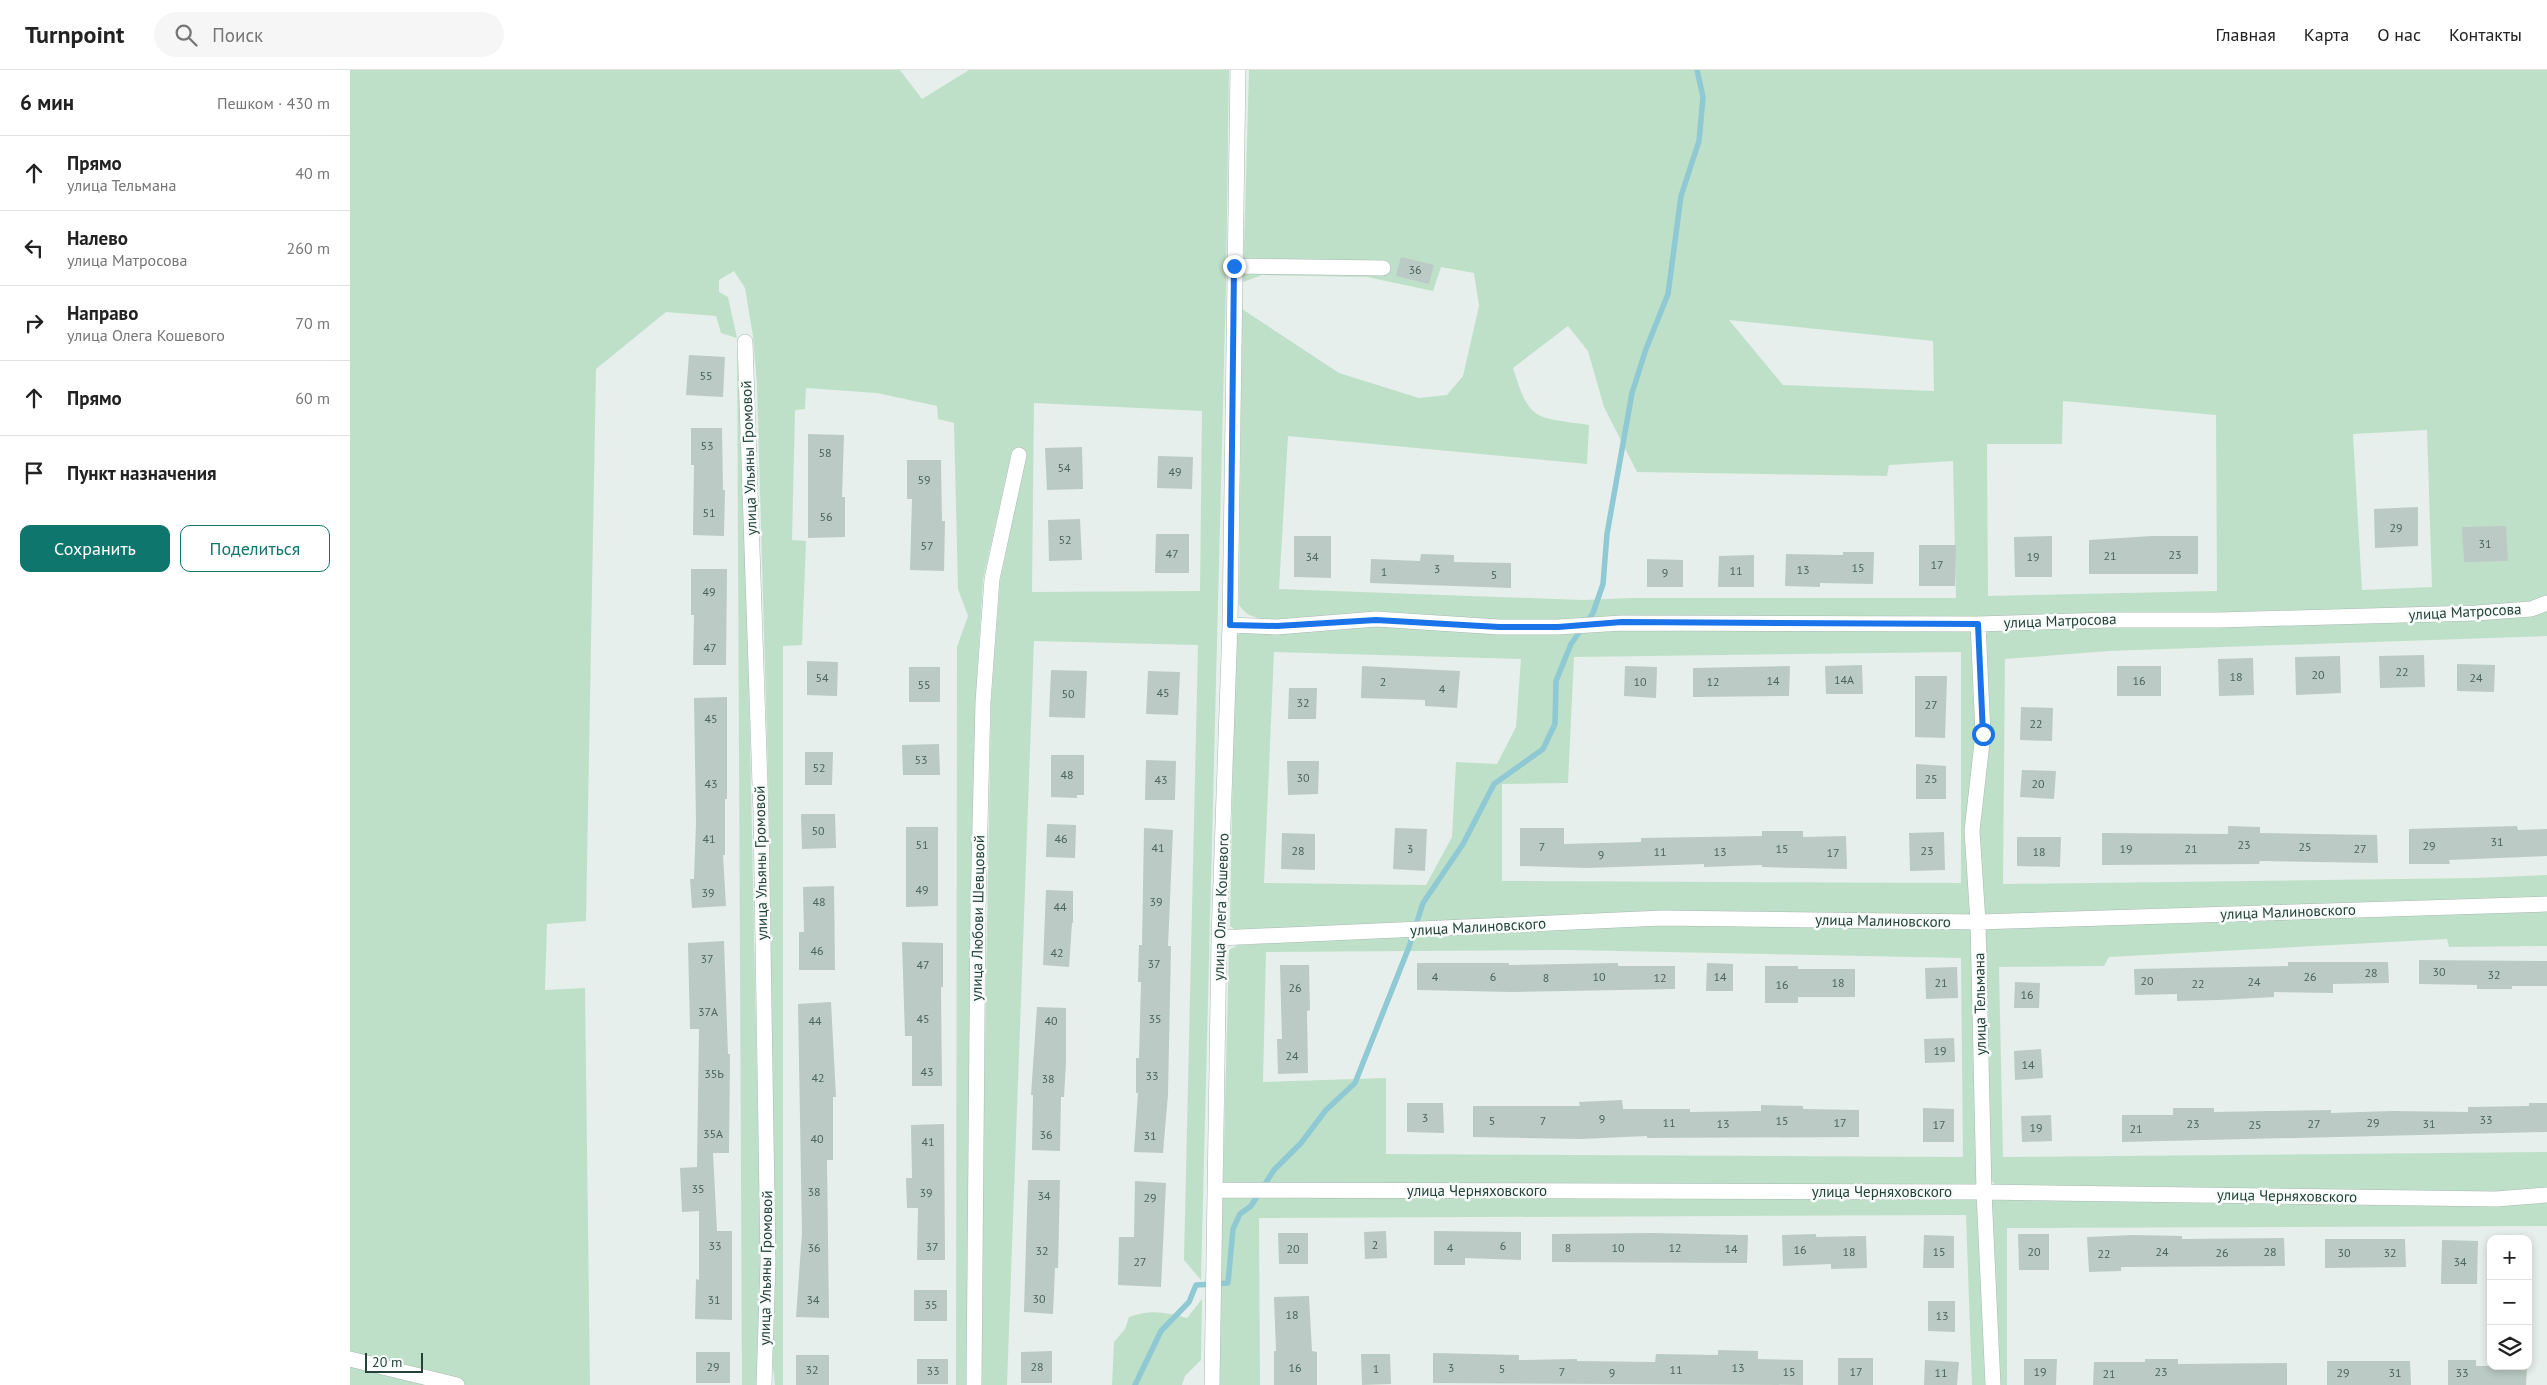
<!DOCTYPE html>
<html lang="ru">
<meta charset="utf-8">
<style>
body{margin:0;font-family:"PT Sans",sans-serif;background:#f6f6f6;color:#222}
.controls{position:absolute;right:15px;bottom:15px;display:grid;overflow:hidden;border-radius:10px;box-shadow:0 2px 8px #0003}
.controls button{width:45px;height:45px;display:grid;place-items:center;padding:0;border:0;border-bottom:1px solid #e0e0e0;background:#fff;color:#222;font:25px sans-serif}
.scale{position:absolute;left:15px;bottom:12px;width:58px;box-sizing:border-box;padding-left:5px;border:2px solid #24423a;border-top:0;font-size:14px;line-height:18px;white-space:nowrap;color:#24423a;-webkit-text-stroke:4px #f7fbf9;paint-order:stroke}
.stop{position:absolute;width:15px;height:15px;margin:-11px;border:4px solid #1a73e8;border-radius:50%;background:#fff}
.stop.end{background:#1a73e8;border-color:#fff;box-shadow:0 1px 5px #0008}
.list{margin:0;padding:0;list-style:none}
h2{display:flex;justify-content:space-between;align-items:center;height:65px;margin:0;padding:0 20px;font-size:21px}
h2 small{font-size:16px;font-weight:400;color:#767676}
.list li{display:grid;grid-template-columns:32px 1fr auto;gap:15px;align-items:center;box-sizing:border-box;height:75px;padding:0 20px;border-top:1px solid #e0e0e0}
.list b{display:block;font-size:19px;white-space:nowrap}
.list p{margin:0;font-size:16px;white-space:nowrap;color:#767676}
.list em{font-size:16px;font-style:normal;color:#767676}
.actions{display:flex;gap:10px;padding:15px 20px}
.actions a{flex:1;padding:11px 0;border:1px solid #0f766e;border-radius:10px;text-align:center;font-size:18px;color:#0f766e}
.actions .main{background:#0f766e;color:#fff}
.icon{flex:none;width:28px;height:28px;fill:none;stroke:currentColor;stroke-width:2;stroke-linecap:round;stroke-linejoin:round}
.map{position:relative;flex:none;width:2197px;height:1315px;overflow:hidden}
header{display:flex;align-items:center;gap:30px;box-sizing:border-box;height:70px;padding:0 25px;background:#fff;border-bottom:1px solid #e0e0e0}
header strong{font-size:24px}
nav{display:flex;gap:28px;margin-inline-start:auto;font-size:18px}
.search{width:350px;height:45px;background:#f6f6f6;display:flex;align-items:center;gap:12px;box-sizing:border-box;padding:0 18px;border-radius:28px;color:#767676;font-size:19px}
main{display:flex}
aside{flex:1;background:#fff}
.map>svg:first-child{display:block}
.green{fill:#bfe0c8;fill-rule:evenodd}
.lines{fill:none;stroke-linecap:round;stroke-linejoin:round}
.stream{stroke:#8ec9d4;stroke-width:5.5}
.building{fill:#bbcac4}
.minor-casing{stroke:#a8b8b2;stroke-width:16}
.minor{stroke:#fff;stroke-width:15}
.route{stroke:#1a73e8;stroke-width:6}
.labels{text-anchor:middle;stroke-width:5;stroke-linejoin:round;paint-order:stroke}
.number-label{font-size:12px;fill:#4a645c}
.street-label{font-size:15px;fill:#24423a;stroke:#f7fbf9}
</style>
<header>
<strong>Turnpoint</strong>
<div class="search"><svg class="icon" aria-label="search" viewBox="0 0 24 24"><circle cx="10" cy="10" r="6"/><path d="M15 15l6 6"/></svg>Поиск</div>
<nav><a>Главная</a><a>Карта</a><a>О нас</a><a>Контакты</a></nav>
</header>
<main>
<aside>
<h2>6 мин<small>Пешком · 430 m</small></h2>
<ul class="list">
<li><svg class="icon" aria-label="ahead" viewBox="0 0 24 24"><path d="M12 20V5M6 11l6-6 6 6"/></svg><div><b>Прямо</b><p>улица Тельмана</p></div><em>40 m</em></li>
<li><svg class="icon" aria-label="left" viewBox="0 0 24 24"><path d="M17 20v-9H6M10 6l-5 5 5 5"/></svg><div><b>Налево</b><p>улица Матросова</p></div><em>260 m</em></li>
<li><svg class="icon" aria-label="right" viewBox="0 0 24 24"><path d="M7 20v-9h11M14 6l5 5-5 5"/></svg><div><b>Направо</b><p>улица Олега Кошевого</p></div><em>70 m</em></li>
<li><svg class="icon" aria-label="ahead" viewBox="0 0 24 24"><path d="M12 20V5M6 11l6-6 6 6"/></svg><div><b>Прямо</b></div><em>60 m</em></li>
<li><svg class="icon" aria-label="arrive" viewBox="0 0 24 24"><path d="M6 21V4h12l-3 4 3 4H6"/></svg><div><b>Пункт назначения</b></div></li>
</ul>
<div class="actions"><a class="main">Сохранить</a><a>Поделиться</a></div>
</aside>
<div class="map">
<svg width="2197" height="1315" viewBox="0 0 2197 1315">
<rect width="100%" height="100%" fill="#e6efeb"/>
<path class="green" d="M0 0H550L572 29 619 0H879L876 214 851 1210 834 1190 848 575 684 571 657 1315H631L629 1311 641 632 650 511 676 385H661L633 510 626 626 616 1315H606L607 577 618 546 608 519 604 353 588 349 587 336 527 323 456 318 455 339 445 340 442 470 456 471 452 575 433 576V1315H425L421 1280 425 1197 419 741 407 315 403 266 395 218 384 201 369 210V222L378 227 387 268 398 571 411 1198 407 1282 410 1315H392L387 268 371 263 366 246 316 242 246 299 236 851 197 854 195 920 235 918 240 1315H0ZM684 333 852 341 850 521 682 522Z
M899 0H2197V525L2180 531 2141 537 1867 544 1786 542 1673 548 1313 545 1231 551H923C908 549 897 547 889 535L892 239 989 303 1069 328 1097 325 1113 306 1129 236 1124 203 1091 197 1083 221 1017 207 912 205 893 212ZM1379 250 1583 271 1584 321 1433 315ZM1218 256 1238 281 1254 337 1287 402 1537 406 1539 395 1603 391 1606 528H1281L1233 530 929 519 938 366 1237 394 1239 355C1185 347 1180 353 1163 298ZM1713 331 1866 345 1867 521 1638 526 1637 374H1712ZM2077 360 2082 517 2012 520 2003 364Z
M2197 539V566L1759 581 1655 589 1653 814 2125 808 2197 805V828L1638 846 1632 840 1627 759 1633 569 1639 560Z
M1026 555 1621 559 1630 664 1623 844 1616 848 887 861 880 856 885 566 891 563ZM924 582 1171 589 1166 657 1147 694 1106 692 1102 767 1076 815 914 813ZM1611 582V813L1152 811V714L1218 713 1224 587Z
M2197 838V876L2099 877 2097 869 1759 887 1754 896 1649 897 1653 1087 2197 1082V1120L2145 1125 1647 1117 1640 1109 1634 862 1638 857Z
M1312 853 1619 858 1623 864 1631 1111 1621 1117 884 1116 873 1112 879 880 888 875ZM1218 880 1611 888 1613 1087 1036 1084V1008L913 1012 916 882Z
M884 1124 1624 1128 1631 1134 1639 1315H1622L1616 1145 909 1148 910 1315H868L872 1128Z
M1648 1126 2197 1129V1156L1657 1158V1315H1648L1640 1132Z
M852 1229 851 1290 835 1306 832 1315H762L764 1272 775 1259 779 1247C799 1239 817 1242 837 1248Z"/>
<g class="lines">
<path class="stream" d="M785 1315 811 1261 839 1232 846 1215 878 1213 883 1159 890 1144 901 1136 924 1100 951 1073 976 1040 1005 1013 1059 877 1073 833 1113 774 1144 714 1193 679 1205 654 1206 611 1221 574 1243 543 1253 514 1257 464 1282 323 1296 279 1318 224 1331 126 1349 71 1353 27 1347 0"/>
</g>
<path class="building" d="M1051 187 1084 195 1079 214 1046 206Z
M339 285 375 287 373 327 336 325Z
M341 358H372L373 420H375L374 466 343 465 344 395H341Z
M458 364 494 365 492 427H495V467L458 468Z
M732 377 733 419 697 420 695 378Z
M808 386 843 387 842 419 807 418Z
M557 390H591L592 451H595L594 501 560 500 562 429H557Z
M2068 437V476L2025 478 2024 439Z
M730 449 732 490 699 491 698 450Z
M2156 456 2158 491 2114 492 2112 457Z
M806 464H839V503H805Z
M944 466H981V508L944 507Z
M1702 466V507H1665L1664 467Z
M1802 466H1848V504H1739V470Z
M1569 475H1606L1605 516H1569Z
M1493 482H1524L1523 514 1470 513V517L1435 516 1436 484 1493 485Z
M1071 484 1104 485V492L1161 493V518L1020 513 1021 489 1070 491Z
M1404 485V517H1368L1369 486Z
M1297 489 1333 490V517H1297Z
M341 499H377L376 595H343L344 545H341Z
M2074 585 2075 617 2030 618 2029 586Z
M1990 586 1991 623 1946 625 1945 587Z
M1903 588 1904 625 1869 626 1868 589Z
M457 591 488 592 487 626 457 625Z
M2107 594 2145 595 2144 622 2107 621Z
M1512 595 1513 624H1476L1475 596Z
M1012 596 1110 601 1107 638 1075 636V630L1011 628Z
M1275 596 1307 597 1306 628 1274 626Z
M1440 596 1439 626 1343 627V598Z
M1767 596H1811V626H1767Z
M559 597H590V632H559Z
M701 600 737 601 735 648 699 647Z
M798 601 830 602 828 645 796 644Z
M1565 606H1597L1595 668 1565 667Z
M939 618H967L966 649H938Z
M377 627V729H375V785H373L376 836 342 838 340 809H344L346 752 344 628Z
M1671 637 1703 638 1702 671 1670 670Z
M589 674 590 705H553L552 675Z
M455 682H483L482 715H455Z
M701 685H734V725H727V728L701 727Z
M796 690 826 691 825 730H795Z
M937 691H969L968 724 938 725Z
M1566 694 1596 696V729H1566Z
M1672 700 1706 701 1704 729 1670 727Z
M451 744H485L486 778 452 779Z
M697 754 726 755 725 788 696 787Z
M1878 756 1910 757V763L2027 765 2028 793 1910 791 1909 794 1752 795V763L1878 764Z
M2167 756 2168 760 2197 759V786L2099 790 2100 794H2059V759Z
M556 757H588V836L556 837Z
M794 758 823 760 818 876H821L818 1024 813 1083 784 1082 788 1023H786V988H789L791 912H788L789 875H792Z
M1045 758 1077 759 1075 801 1043 799Z
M1170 758H1214V774L1291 772V768L1412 766V761H1453V767L1496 766 1497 799 1412 797V795L1354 797V794L1236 798 1170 796Z
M1594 762 1595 800 1560 801 1559 763Z
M932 763 965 764V800L931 799Z
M1667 767H1711L1710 797 1667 796Z
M484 816 485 900H449V862H454L453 817Z
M696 820 723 821V853H722L719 897 693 895Z
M374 871 378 984H380L379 1083H363L367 1161H382V1250L345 1249 346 1209 349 1210V1141L332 1142 330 1098 347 1097 349 959H340L338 873Z
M552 872 593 873V917H591L592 1016H562V966H555Z
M2069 890 2197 891V916H2162V919H2127V915L2069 914Z
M1938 892H2038L2039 913 1983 914V923L1924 922V927L1869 930 1827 931V924L1785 925 1784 899 1938 896Z
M1067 893H1159V895L1268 893V896H1325V919L1162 922 1067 920Z
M1357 893 1383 894V921H1356Z
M930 895H959L960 940 957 941 958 1003 928 1004 927 969H932Z
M1415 896H1448V899H1505V927H1448V933H1415Z
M1607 897 1608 928 1576 929 1575 898Z
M1665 912 1690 913 1689 938H1664Z
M481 932 486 1027H483V1090H477L479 1248 446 1247 452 1163 448 934Z
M687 937 716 938V993L714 1027H711L710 1081 682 1080 683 1025H681Z
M1604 968 1605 992 1575 993 1574 969Z
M1691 979 1693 1008 1665 1010 1664 981Z
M1272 1030 1273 1039H1340V1042L1411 1041V1035L1453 1036V1039L1509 1040V1067L1297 1068V1066L1231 1069 1123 1067V1036H1230L1229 1032Z
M1057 1033H1093L1094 1063 1057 1062Z
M2179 1033H2197V1062L1772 1072V1045H1823V1038H1864V1042L1981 1040V1043L2042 1041 2118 1042V1037L2179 1036Z
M1573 1038 1604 1039V1072H1573Z
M1701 1045 1702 1071 1672 1072 1671 1046Z
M594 1054 595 1190H567L568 1138H557L556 1108H562L561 1055Z
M678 1110H710L708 1198H705L703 1244 674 1242Z
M785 1111 816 1113 811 1217 768 1215 769 1167H784Z
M1036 1161 1037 1188 1015 1189 1014 1162Z
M1084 1161 1171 1162V1190L1115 1188V1195H1084Z
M928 1163H958V1194H929Z
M1304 1163 1398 1165 1397 1193 1202 1192V1164Z
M1466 1164V1167L1516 1166 1517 1198 1481 1199V1194L1433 1196 1432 1165Z
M1668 1164H1699V1200H1669Z
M1574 1165 1604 1166V1198H1573Z
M1783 1165 1832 1166V1169L1934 1168 1935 1196 1771 1197V1201L1739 1202 1737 1167Z
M1975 1169H2055L2056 1197 1975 1198Z
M2092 1170 2128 1171 2127 1214H2091Z
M564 1220H597V1251H564Z
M959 1226 962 1281 967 1282V1315H924V1281H926L924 1227Z
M1578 1231H1605V1262L1578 1261Z
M1368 1280 1408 1281V1289L1453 1290V1315L1083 1313V1283L1169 1285V1290L1227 1289V1291L1305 1292 1306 1284 1368 1285Z
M702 1281V1313H671V1282Z
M346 1282H380V1313H346Z
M1011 1284H1040L1041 1314 1012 1315Z
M446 1285H479V1315H446Z
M1488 1288H1523V1315H1488Z
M567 1289H598V1314H567Z
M1674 1289H1707L1706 1315H1674Z
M1795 1289H1828V1294L1937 1293V1315H1743L1744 1292H1795Z
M1575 1290 1609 1292 1607 1315H1574Z
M2098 1290H2126V1296H2177L2176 1315H2098Z
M1977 1291H2060L2061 1315H1977Z"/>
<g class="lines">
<g class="minor-casing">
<path id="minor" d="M884 196 1033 198
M395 272 411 744 418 1193 414 1315
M1628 554 1633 664 1622 761 1628 852 1634 1122 1643 1315
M880 555 927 557 1026 549 1149 557H1208L1272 553 1628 554 1759 550H1869L2126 543 2181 539 2197 533
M869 868 1312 848 1628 852 2197 834
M866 1120 1634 1122 2146 1129 2197 1125
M0 1289 107 1315
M624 1315 628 837 633 632 642 509 669 385
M862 1315 869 868 880 555 888 0"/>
</g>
<use href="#minor" class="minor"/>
</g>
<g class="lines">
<path class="route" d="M884 196 880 555 927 556 1026 550 1149 557H1208L1272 552 1628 554 1633 664"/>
</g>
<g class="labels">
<g class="number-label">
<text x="1065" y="204">36</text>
<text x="356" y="310">55</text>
<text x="357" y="380">53</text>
<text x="475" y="387">58</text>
<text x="714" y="402">54</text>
<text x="825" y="406">49</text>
<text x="574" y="414">59</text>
<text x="359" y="447">51</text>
<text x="476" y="451">56</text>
<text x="2046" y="462">29</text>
<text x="715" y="474">52</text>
<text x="2135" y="478">31</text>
<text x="577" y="480">57</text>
<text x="822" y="488">47</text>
<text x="1825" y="489">23</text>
<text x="1760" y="490">21</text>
<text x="962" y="491">34</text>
<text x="1683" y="491">19</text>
<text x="1587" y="499">17</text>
<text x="1508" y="502">15</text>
<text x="1087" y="503">3</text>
<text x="1453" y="504">13</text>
<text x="1386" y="505">11</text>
<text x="1034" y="506">1</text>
<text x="1315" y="507">9</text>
<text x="1144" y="509">5</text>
<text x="359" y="526">49</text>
<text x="360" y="582">47</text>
<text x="2052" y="606">22</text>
<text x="1968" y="609">20</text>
<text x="1886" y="611">18</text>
<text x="472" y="612">54</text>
<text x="2126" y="612">24</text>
<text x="1494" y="614">14А</text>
<text x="1423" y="615">14</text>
<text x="1789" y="615">16</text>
<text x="1033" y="616">2</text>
<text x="1290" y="616">10</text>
<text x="1363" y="616">12</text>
<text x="574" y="619">55</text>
<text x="1092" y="623">4</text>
<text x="813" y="627">45</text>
<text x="718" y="628">50</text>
<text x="953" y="637">32</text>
<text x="1581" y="639">27</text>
<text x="361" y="653">45</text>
<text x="1686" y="658">22</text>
<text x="571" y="694">53</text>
<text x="469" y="702">52</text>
<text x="717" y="709">48</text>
<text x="953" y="712">30</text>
<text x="1581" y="713">25</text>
<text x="811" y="714">43</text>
<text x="361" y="718">43</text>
<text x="1688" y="718">20</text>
<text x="468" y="765">50</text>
<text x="359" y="773">41</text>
<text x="711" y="773">46</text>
<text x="2147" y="776">31</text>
<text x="572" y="779">51</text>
<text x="1894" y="779">23</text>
<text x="2079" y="780">29</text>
<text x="1192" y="781">7</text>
<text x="1955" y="781">25</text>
<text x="808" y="782">41</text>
<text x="1060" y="783">3</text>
<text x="1432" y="783">15</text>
<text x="1776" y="783">19</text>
<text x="1841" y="783">21</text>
<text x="2010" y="783">27</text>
<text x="948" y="785">28</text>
<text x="1577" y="785">23</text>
<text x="1310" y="786">11</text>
<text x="1370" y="786">13</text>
<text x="1689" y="786">18</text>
<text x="1483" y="787">17</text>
<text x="1251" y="789">9</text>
<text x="572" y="824">49</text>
<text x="358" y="827">39</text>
<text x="469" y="836">48</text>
<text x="806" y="836">39</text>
<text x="710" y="841">44</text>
<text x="467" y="885">46</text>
<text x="707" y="887">42</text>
<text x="357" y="893">37</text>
<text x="804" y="898">37</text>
<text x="573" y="899">47</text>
<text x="2089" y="906">30</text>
<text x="2021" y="907">28</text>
<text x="2144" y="909">32</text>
<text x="1085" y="911">4</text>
<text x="1143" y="911">6</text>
<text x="1249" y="911">10</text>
<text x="1370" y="911">14</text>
<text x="1960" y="911">26</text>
<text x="1196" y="912">8</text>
<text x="1310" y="912">12</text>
<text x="1797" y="915">20</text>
<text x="1904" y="916">24</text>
<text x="1488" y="917">18</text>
<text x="1591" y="917">21</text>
<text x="1848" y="918">22</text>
<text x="1432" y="919">16</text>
<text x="945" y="922">26</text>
<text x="1677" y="929">16</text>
<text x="358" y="946">37А</text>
<text x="573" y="953">45</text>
<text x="805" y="953">35</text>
<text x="465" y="955">44</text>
<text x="701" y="955">40</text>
<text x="1590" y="985">19</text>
<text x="942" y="990">24</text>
<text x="1678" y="999">14</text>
<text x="577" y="1006">43</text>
<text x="364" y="1008">35Ь</text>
<text x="802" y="1010">33</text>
<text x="468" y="1012">42</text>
<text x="698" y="1013">38</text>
<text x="1075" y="1052">3</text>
<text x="1252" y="1053">9</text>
<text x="2136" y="1054">33</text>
<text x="1142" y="1055">5</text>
<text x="1193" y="1055">7</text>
<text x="1432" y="1055">15</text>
<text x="1319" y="1057">11</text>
<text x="1490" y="1057">17</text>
<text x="2023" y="1057">29</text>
<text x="1373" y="1058">13</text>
<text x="1843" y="1058">23</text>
<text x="1964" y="1058">27</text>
<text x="2079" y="1058">31</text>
<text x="1589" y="1059">17</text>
<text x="1905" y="1059">25</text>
<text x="1686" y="1062">19</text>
<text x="1786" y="1063">21</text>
<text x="363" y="1068">35А</text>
<text x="696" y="1069">36</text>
<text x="800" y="1070">31</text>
<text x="467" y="1073">40</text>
<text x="578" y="1076">41</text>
<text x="348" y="1123">35</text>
<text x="464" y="1126">38</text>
<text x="576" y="1127">39</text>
<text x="694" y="1130">34</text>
<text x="800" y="1132">29</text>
<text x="1025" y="1179">2</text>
<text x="365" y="1180">33</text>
<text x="1153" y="1180">6</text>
<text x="582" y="1181">37</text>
<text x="464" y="1182">36</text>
<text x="1100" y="1182">4</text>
<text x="1218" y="1182">8</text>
<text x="1268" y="1182">10</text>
<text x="1325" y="1182">12</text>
<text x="943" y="1183">20</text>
<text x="1381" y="1183">14</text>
<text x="1450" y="1184">16</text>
<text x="692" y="1185">32</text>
<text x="1499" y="1186">18</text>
<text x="1589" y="1186">15</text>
<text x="1684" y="1186">20</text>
<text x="1812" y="1186">24</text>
<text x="1920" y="1186">28</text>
<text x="1872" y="1187">26</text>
<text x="1994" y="1187">30</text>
<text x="2040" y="1187">32</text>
<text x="1754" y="1188">22</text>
<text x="790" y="1196">27</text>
<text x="2110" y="1196">34</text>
<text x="689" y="1233">30</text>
<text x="364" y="1234">31</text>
<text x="463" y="1234">34</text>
<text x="581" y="1239">35</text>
<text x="942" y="1249">18</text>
<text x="1592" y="1250">13</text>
<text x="363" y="1301">29</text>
<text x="687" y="1301">28</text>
<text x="945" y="1302">16</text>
<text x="1101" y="1302">3</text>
<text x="1388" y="1302">13</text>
<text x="1026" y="1303">1</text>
<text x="1152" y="1303">5</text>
<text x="462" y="1304">32</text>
<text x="1326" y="1304">11</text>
<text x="583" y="1305">33</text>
<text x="1212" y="1306">7</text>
<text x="1439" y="1306">15</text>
<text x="1506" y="1306">17</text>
<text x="1690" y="1306">19</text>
<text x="1811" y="1306">23</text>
<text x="1262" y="1307">9</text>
<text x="1591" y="1307">11</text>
<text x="1993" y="1307">29</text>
<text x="2045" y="1307">31</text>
<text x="2112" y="1307">33</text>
<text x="1759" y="1308">21</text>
</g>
<g class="street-label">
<text transform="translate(399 388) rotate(-92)" y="5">улица Ульяны Громовой</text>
<text transform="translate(2115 542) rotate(-3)" y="5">улица Матросова</text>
<text transform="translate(1710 551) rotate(-2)" y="5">улица Матросова</text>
<text transform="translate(411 793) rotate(-91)" y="5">улица Ульяны Громовой</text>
<text transform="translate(871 837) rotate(-88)" y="5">улица Олега Кошевого</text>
<text transform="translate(1938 842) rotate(-2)" y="5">улица Малиновского</text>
<text transform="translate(628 848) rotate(-89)" y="5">улица Любови Шевцовой</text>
<text transform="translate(1533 851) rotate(1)" y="5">улица Малиновского</text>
<text transform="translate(1128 857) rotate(-3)" y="5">улица Малиновского</text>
<text transform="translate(1630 934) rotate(-91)" y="5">улица Тельмана</text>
<text x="1127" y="1126">улица Черняховского</text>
<text x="1532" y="1127">улица Черняховского</text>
<text transform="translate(1937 1126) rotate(1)" y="5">улица Черняховского</text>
<text transform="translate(416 1198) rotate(-89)" y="5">улица Ульяны Громовой</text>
</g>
</g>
</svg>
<div class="controls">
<button>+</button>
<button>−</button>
<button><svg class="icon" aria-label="layers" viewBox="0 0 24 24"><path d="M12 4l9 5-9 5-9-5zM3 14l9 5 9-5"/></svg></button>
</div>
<div class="scale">20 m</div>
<div class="stop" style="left:1633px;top:664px"></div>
<div class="stop end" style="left:884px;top:196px"></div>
</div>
</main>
